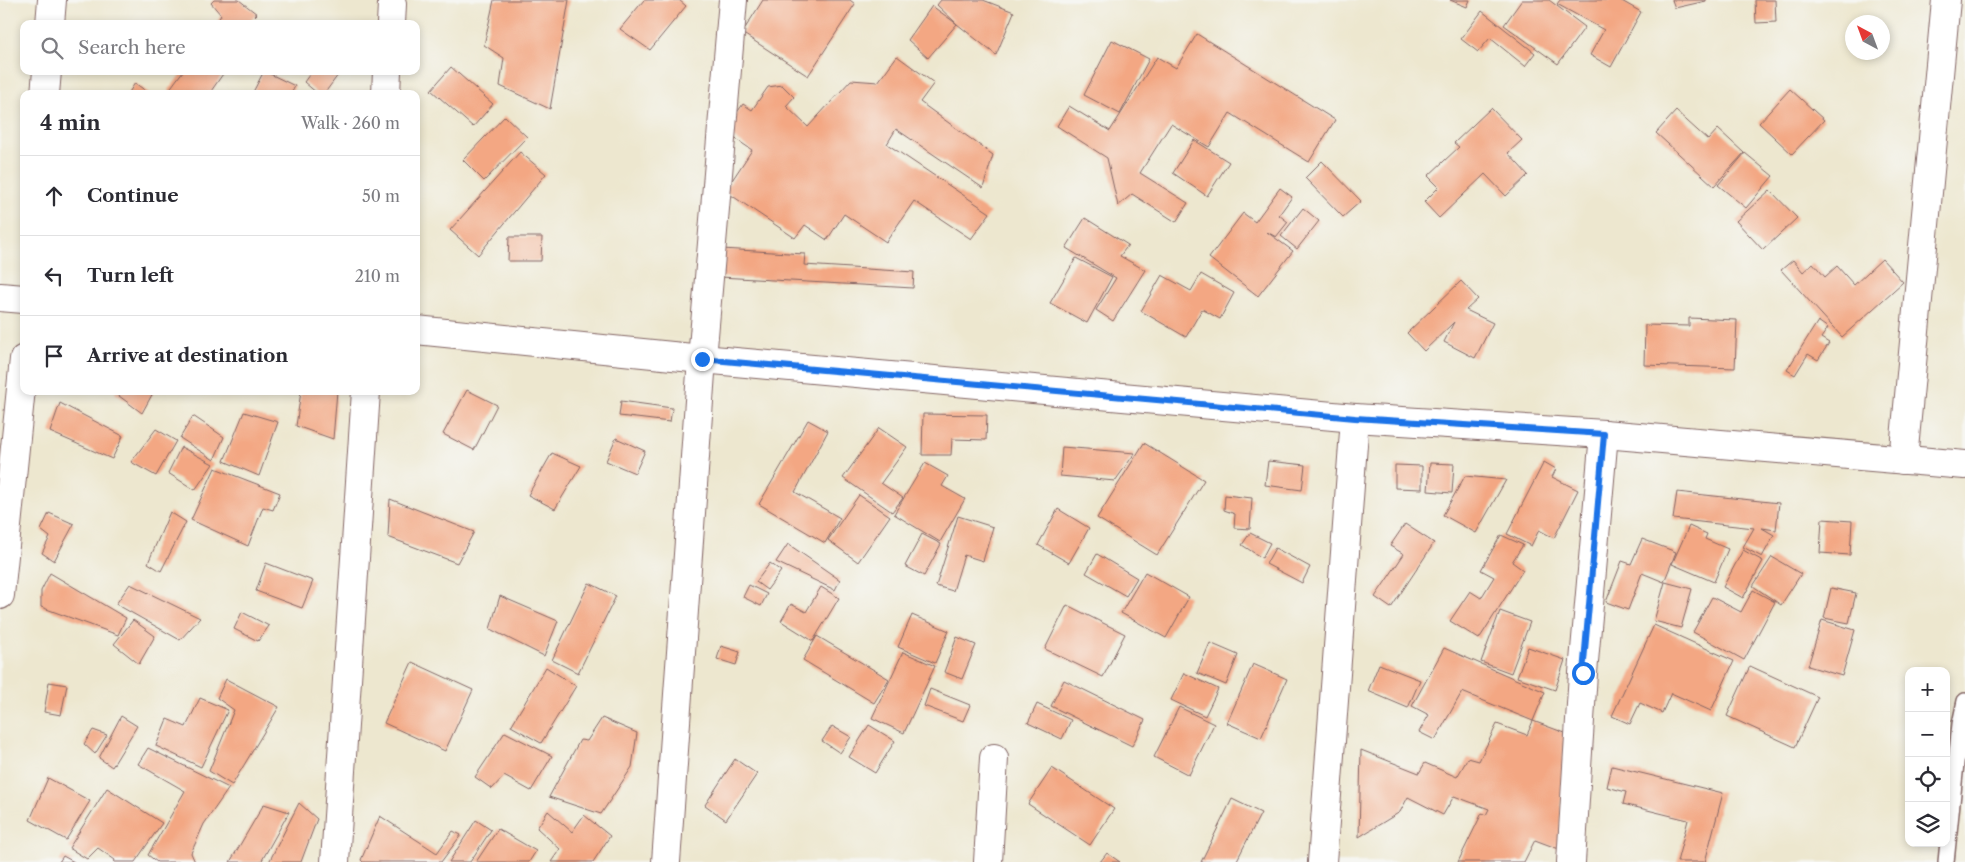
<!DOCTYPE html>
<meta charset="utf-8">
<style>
body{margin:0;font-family:"Libre Caslon Text",serif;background:#f7f7f7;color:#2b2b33}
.controls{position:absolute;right:15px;bottom:15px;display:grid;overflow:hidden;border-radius:10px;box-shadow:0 2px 8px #0003}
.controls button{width:45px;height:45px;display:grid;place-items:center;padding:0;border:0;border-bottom:1px solid #e1e1e2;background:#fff;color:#2b2b33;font:25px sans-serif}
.compass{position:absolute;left:1845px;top:15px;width:45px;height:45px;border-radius:50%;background:#fff;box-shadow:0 2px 8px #0003;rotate:319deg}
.stop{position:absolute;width:15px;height:15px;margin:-11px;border:4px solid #1a73e8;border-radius:50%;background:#fff}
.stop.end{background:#1a73e8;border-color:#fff;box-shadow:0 1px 5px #0008}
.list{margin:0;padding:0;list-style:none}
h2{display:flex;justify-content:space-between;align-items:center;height:65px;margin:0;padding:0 20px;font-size:21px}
h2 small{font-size:16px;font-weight:400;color:#7c7c81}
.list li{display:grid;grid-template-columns:32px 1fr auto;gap:15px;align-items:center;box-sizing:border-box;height:80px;padding:0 20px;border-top:1px solid #e1e1e2}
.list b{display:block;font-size:19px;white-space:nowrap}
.list em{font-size:16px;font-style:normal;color:#7c7c81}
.icon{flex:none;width:28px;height:28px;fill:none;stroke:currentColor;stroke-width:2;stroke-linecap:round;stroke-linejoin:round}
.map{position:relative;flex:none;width:1965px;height:862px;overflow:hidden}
.search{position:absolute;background:#fff;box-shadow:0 2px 8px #0003;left:20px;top:20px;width:400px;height:55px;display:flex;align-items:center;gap:12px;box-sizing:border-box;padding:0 18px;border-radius:10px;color:#7c7c81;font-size:19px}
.panel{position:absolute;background:#fff;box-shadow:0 2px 8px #0003;left:20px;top:90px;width:400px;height:305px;border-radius:10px}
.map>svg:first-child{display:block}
.building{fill:#f3a783}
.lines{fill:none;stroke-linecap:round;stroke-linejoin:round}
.service-casing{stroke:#836564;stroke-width:18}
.minor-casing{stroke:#836564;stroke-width:30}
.tertiary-casing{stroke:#836564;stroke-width:30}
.service{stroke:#fff;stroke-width:15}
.minor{stroke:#fff;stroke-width:28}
.tertiary{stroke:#fff;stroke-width:28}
.route{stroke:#1a73e8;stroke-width:6}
</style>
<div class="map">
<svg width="1965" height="862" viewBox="0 0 1965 862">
<rect width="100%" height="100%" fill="#f6f6f2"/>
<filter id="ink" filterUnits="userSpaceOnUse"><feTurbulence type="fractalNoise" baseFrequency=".02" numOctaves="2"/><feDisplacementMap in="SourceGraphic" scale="10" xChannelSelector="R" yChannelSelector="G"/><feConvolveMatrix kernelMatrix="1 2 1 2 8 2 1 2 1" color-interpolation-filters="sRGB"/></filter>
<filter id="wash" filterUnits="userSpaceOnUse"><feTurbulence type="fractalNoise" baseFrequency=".0096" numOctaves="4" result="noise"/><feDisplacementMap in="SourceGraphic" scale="20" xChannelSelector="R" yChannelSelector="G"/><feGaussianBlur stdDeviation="1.12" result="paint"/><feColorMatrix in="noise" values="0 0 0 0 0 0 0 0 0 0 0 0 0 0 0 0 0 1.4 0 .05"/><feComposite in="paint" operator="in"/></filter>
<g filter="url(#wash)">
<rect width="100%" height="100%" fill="#ede7cf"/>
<g id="blocks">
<path class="building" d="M214 0H239L257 14 247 24H216L221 15 211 3Z
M494 0H569L550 109 500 86 504 58 484 45Z
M644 0H679L686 6 650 50 620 29Z
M763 0H850L855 4 808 76 742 33Z
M941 0H983L1014 12 996 55 957 24 928 58 908 40 932 6 957 24 937 5Z
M1450 0H1470L1467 7Z
M1522 0H1549L1585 27 1558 64 1504 25Z
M1560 0H1620L1641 12 1611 67 1590 55 1604 30 1557 4Z
M1672 0H1706V1L1675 8Z
M1755 0H1775L1776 22 1756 23Z
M1482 11 1535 53 1525 66 1490 38 1478 52 1461 39Z
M1197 34 1335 120 1309 162 1230 113 1209 147 1171 124 1140 173 1188 203 1176 222 1132 194 1118 206 1107 158 1057 126 1069 106 1110 131 1157 57 1176 68Z
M1112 40 1149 59 1120 114 1084 95Z
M897 56 934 83 920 102 993 155 983 188 896 129 887 144 990 213 971 239 914 201 886 242 844 214 827 240 805 225 795 238 725 191 752 150 724 131 743 104 752 110 768 87 782 85 794 97 786 106 808 127 851 80 878 82Z
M451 67 493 104 473 127 431 90Z
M183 71H225L209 94H172L169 90Z
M264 71 295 86 291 94H252Z
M312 71H341L324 94H318L304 82Z
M135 83 150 94H128Z
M1790 89 1824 120 1792 154 1759 123Z
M1491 108 1522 140 1508 153 1528 175 1506 196 1485 174 1439 218 1424 202 1439 187 1428 176 1459 147 1454 143Z
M1676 111 1708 140 1718 129 1744 153 1714 186 1656 133Z
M505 116 527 137 484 181 463 160Z
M1194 140 1229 162 1207 196 1173 173Z
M520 152 546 174 478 255 450 230Z
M1745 153 1773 176 1746 208 1718 185Z
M1322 161 1361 201 1343 217 1305 178Z
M1280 188 1292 197 1279 215 1288 222 1276 237 1267 232 1293 251 1258 296 1209 258 1243 213 1255 222Z
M1770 190 1797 218 1763 250 1736 221Z
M1303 208 1319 221 1297 249 1281 236Z
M1085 218 1128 245 1120 256 1145 270 1113 321 1096 310 1116 278 1066 248Z
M509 237H542L541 261H508Z
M722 249 805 254 804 265 914 272 913 288 720 277Z
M1076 258 1112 277 1087 323 1050 303Z
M1882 259 1903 282 1842 337 1781 270 1793 260 1803 272 1813 263 1825 277 1837 266 1854 285Z
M1201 274 1234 293 1220 319 1202 309 1186 337 1141 311 1162 275 1191 291Z
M1461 281 1478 299 1466 310 1493 323 1475 358 1444 342 1454 322 1424 351 1407 333Z
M1689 318 1737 320 1735 368 1644 365 1645 325 1689 326Z
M1818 321 1828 328 1821 338 1829 343 1818 360 1808 354 1795 375 1787 370Z
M467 390 497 405 474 450 443 434Z
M116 391H154L142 413 115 393Z
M301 391H337L333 439 296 426Z
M621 401 672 408 670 422 619 416Z
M60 403 123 436 112 459 50 432Z
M244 412 278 422 259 476 224 461Z
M923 414 987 415 986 440 952 439 951 455H922Z
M193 416 224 437 214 460 180 438Z
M808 420 828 431 795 492 840 518 825 543 759 504Z
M879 428 907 447 881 483 903 498 892 512 843 478Z
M156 429 176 441 156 476 131 462Z
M616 438 645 451 635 473 606 461Z
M1144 443 1204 480 1157 555 1097 518Z
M181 447 213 464 195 490 168 473Z
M1062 447 1135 453 1115 481 1060 476Z
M552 453 581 466 555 509 528 495Z
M1268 461 1305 465 1302 490 1265 485Z
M1544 462 1556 469 1552 477 1578 490 1554 538 1539 530 1531 546 1507 534Z
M925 463 948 476 942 486 965 499 940 542 894 514Z
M1430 463 1454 464 1452 493 1428 491Z
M1395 465 1422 466V489L1395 488Z
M215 468 280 493 273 510 263 507 248 546 191 520Z
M1465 476 1506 480 1476 533 1443 515Z
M1677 492 1779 503 1776 530 1762 528 1774 535 1762 557 1743 547 1754 528 1673 519Z
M859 495 890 516 858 562 828 540Z
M1225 495 1252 498 1250 529 1234 528 1235 514 1224 510Z
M390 499 474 532 457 563 388 537Z
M1058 509 1089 528 1069 563 1038 545Z
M170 512 186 522 161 571 148 563Z
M49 513 74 524 54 561 42 553 50 537 41 530Z
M958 516 993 527 983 561 964 555 953 591 936 586Z
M1822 519 1852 521 1850 555 1820 553Z
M1405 524 1434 543 1391 608 1375 597 1404 554 1390 546Z
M1689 526 1707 534 1705 539 1728 549 1714 582 1672 564Z
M1250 533 1270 543 1262 558 1242 545Z
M922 534 941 544 924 576 905 566Z
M1501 535 1523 545 1512 562 1523 570 1479 639 1450 621 1470 591 1481 598 1494 577 1481 570Z
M1642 539 1676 552 1664 582 1642 573 1628 610 1606 602 1622 561 1631 564Z
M788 544 840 580 835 590 776 562Z
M1275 548 1310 567 1302 583 1266 564Z
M1743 550 1763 561 1743 598 1723 587Z
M1097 554 1137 578 1126 596 1086 573Z
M1772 557 1801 574 1781 605 1753 586Z
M266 563 313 581 302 608 256 591Z
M770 563 781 571 767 590 756 582Z
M1145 572 1189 597 1166 638 1121 613Z
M50 573 126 618 118 635 41 607V591Z
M1665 582 1692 589 1681 628 1654 621Z
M589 583 616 596 578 673 552 660Z
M130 584 200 618 180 640 116 604Z
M749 585 767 594 761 606 743 597Z
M821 587 839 598 813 641 781 621 791 604 806 612Z
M1831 588 1856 593 1849 623 1824 618Z
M1753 590 1775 602 1744 660 1693 632 1712 597 1741 612Z
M500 596 558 621 544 656 490 629Z
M1067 605 1125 634 1103 677 1045 649Z
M1500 611 1530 622 1511 673 1481 662Z
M242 612 269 626 258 641 234 629Z
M912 615 949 631 935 663 898 647Z
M133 620 155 636 139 664 114 644Z
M1822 620 1855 630 1842 676 1808 666Z
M1654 625 1734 661 1711 711 1671 693 1662 713 1640 703 1630 724 1612 716Z
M817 636 889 679 874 703 803 660Z
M957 637 976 645 962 679 944 672Z
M1210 643 1238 655 1226 685 1197 673Z
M721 646 740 652 736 665 717 659Z
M1528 647 1565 660 1555 690 1517 677Z
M1444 648 1545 692 1533 721 1565 733 1559 849 1535 840 1524 862H1458L1482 813 1486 815 1489 809 1454 796 1443 815 1408 797 1400 812 1359 837 1361 750 1419 773 1425 763 1457 777 1468 758 1479 761 1497 724 1527 735 1533 721 1462 692 1435 740 1419 732 1429 715 1412 706Z
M903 652 935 666 904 733 872 718Z
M412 662 473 690 445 751 384 723Z
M1253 664 1287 679 1261 738 1227 723Z
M1379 664 1420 680 1408 708 1368 691Z
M1750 666 1818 697 1795 747 1727 716Z
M546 667 576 686 541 743 511 726Z
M1184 673 1218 689 1205 716 1171 700Z
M226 679 279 707 232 785 209 771 234 710 217 698Z
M1064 680 1145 720 1132 746 1051 706Z
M49 682 67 685 61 715 44 712Z
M930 689 970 705 963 721 924 706Z
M200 698 228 710 201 767 156 746 167 719 186 727Z
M1037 704 1071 720 1062 739 1028 723Z
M1179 707 1214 724 1189 775 1154 757Z
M121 716 137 726 112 767 99 758Z
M602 718 637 733 632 767 601 814 549 797 580 740 587 741Z
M869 725 895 741 875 773 849 757Z
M832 726 851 737 840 753 822 741Z
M93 730 107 735 95 754 84 744Z
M505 732 552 756 531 791 504 776 492 789 475 777Z
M148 748 229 788 204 824 191 853 195 862H157L148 855 185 791 138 764Z
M735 759 757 774 726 820 705 805Z
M1612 766 1723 793 1705 862H1677L1688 820 1623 804 1626 792 1607 787Z
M1052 768 1114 809 1090 845 1028 804Z
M48 778 90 801 66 840 30 820Z
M107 788 162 823 135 862H114L115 860 98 848 87 859 69 848Z
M1232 799 1261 813 1236 862H1201Z
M299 803 317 819 301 862H269Z
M264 804 289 812 261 862H230Z
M548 811 572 832 584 815 610 836 593 862H551L560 849 537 828Z
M380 816 437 853 453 831 461 835 441 862H363L361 860Z
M476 820 491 830 470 862H449Z
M498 829 536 851 529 862H476Z
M1107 853 1120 862H1100Z
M63 856 74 862H59Z"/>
</g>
</g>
<g filter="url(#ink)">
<use href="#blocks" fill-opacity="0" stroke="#836564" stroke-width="1"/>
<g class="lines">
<g class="service-casing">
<path id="service" d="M1946 862 1960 724 1965 701"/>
</g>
<g class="minor-casing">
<path id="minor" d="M50 24 52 0
M391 24 392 4
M45 94 47 71
M386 94 387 71
M1903 460 1946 0
M335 862 366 391
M666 862 702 359 733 0
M988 862 994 758
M1322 862 1355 418
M1571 862 1583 673 1604 434"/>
</g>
<g class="tertiary-casing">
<path id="tertiary" d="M0 297 24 299
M416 330 702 359 1355 418 1604 434 1965 465
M0 595 24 359"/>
</g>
<use href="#service" class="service"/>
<use href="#minor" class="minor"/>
<use href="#tertiary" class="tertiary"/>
</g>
</g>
<g class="lines" filter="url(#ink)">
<path class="route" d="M702 359 1355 418 1604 434 1583 673"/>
</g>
</svg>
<div class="controls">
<button>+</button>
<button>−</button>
<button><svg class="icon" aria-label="locate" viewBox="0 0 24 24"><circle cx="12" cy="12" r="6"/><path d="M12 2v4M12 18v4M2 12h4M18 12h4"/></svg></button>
<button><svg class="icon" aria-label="layers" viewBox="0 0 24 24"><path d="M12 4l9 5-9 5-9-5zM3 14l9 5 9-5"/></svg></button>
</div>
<svg class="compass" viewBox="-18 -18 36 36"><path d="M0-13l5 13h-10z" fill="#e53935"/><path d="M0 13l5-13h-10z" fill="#7c7c81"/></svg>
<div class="stop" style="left:1583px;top:673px"></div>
<div class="stop end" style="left:702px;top:359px"></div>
<div class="search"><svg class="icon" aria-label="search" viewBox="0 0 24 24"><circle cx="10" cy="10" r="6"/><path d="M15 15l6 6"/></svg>Search here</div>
<section class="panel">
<h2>4 min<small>Walk · 260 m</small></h2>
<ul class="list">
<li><svg class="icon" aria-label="ahead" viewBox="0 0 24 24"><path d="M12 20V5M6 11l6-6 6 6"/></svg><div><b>Continue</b></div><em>50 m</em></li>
<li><svg class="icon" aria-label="left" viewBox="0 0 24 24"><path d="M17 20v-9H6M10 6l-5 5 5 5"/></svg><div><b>Turn left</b></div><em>210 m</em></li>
<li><svg class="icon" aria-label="arrive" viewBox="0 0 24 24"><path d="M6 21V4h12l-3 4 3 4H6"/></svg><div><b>Arrive at destination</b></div></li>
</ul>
</section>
</div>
